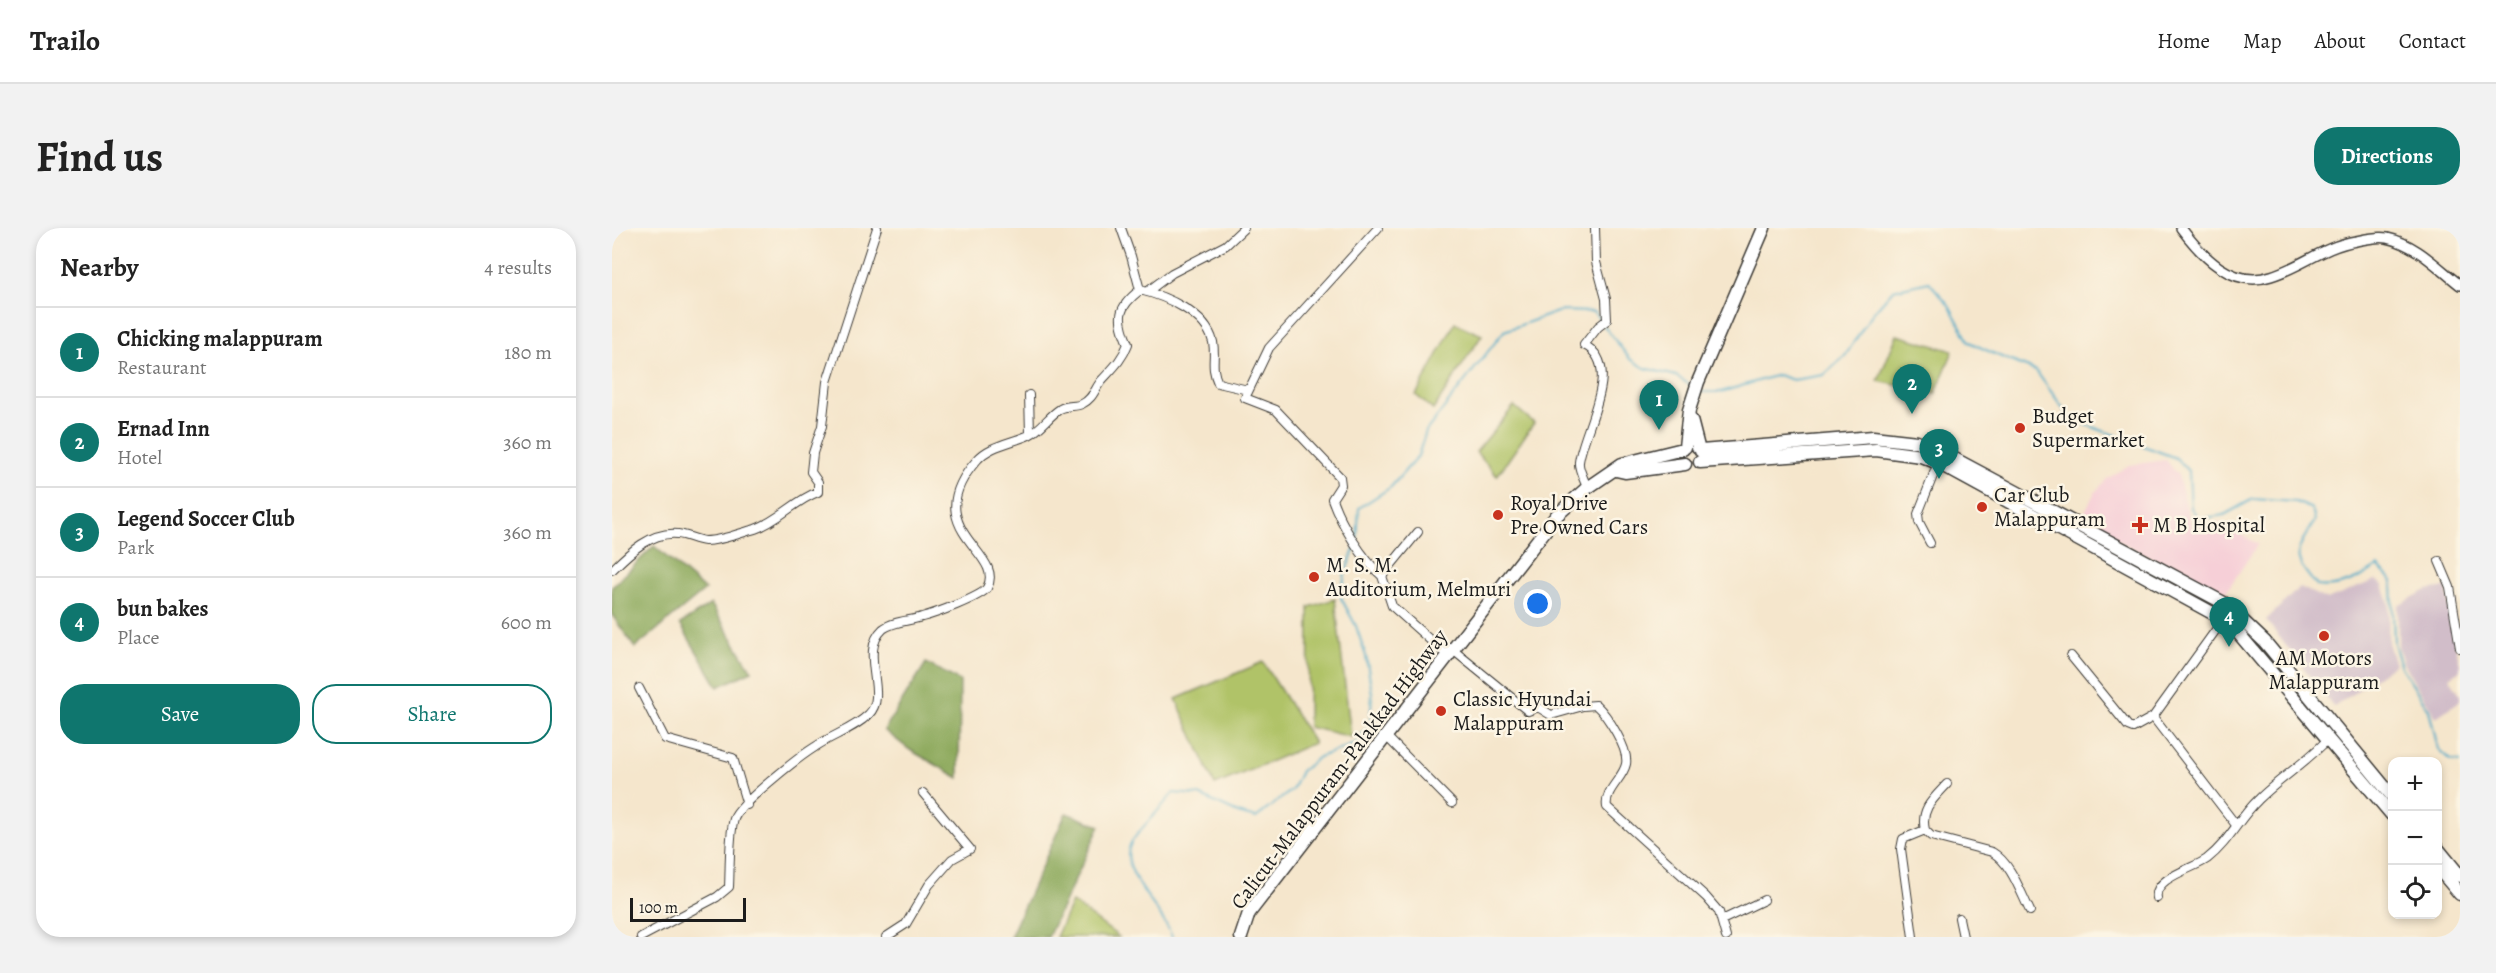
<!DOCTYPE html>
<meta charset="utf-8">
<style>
body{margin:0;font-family:Alegreya,serif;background:#f2f2f2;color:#222}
.controls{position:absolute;right:18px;bottom:18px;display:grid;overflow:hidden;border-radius:12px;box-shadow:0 3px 9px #0003}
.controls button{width:54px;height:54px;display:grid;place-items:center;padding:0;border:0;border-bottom:2px solid #e0e0e0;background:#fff;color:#222;font:30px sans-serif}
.scale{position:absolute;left:18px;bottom:15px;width:116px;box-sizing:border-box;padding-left:6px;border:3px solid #1c1c1c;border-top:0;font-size:16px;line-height:21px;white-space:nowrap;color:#1c1c1c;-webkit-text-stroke:4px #fcf5e5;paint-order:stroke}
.you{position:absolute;left:926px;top:376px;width:21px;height:21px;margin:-15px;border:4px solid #fff;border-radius:50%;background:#1a73e8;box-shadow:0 0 0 9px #1a73e833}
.badge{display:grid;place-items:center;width:39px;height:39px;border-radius:50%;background:#0f766e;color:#fff;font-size:20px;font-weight:700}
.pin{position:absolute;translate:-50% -50px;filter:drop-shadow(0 2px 3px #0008)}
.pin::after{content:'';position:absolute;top:32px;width:21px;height:18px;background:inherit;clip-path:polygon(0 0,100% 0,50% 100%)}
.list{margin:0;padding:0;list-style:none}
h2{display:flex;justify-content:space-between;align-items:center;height:78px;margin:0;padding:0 24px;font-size:26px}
h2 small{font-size:20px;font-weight:400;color:#767676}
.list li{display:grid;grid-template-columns:39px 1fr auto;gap:18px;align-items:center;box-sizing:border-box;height:90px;padding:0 24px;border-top:2px solid #e0e0e0}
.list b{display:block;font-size:22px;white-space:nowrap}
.list p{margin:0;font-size:20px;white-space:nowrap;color:#767676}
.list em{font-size:20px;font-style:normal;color:#767676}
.actions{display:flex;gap:12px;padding:18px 24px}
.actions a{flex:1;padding:14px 0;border:2px solid #0f766e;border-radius:24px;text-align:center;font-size:21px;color:#0f766e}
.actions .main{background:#0f766e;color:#fff}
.icon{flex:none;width:33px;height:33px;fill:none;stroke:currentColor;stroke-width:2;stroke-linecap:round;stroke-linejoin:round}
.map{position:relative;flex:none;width:1848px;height:709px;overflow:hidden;border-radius:24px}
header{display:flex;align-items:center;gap:36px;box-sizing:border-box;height:84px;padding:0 30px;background:#fff;border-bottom:2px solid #e0e0e0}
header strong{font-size:28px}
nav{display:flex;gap:33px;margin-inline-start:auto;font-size:21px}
.intro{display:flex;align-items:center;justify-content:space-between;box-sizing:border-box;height:144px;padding:0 36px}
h1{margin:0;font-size:42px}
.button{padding:15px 27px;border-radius:24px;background:#0f766e;color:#fff;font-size:21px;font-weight:700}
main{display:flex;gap:36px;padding:0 36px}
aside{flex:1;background:#fff;border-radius:24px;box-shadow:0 3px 9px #0003}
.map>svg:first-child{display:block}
.built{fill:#f6cfd7}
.industrial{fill:#d1bdc9}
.green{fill:#b0c367;stroke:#667042;stroke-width:1.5}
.forest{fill:#8ca95c;stroke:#54623c;stroke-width:1.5}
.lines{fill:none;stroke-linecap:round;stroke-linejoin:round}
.stream{stroke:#48a8c7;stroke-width:2}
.minor-casing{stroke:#3d3a36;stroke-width:10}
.tertiary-casing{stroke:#3d3a36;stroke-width:12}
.trunk-casing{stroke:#3d3a36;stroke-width:15}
.minor{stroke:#fff;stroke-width:8}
.tertiary{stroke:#fff;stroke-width:9}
.trunk{stroke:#fff;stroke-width:12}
.poi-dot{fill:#c8321e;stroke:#fcf5e5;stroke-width:2}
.labels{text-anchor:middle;stroke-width:5;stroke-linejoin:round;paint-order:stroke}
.poi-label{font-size:21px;fill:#1c1c1c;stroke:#fcf5e5;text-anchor:start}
.street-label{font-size:21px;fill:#1c1c1c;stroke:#fcf5e5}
</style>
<header>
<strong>Trailo</strong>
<nav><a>Home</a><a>Map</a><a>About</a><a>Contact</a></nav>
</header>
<div class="intro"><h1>Find us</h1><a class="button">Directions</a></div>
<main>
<aside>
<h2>Nearby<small>4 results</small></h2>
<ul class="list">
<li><span class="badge">1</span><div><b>Chicking malappuram</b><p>Restaurant</p></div><em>180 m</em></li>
<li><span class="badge">2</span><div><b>Ernad Inn</b><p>Hotel</p></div><em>360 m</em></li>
<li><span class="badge">3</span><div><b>Legend Soccer Club</b><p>Park</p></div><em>360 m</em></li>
<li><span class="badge">4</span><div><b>bun bakes</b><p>Place</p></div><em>600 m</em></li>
</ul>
<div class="actions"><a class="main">Save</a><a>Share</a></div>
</aside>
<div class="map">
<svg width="1848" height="709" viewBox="0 0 1848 709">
<rect width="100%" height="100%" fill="#fcf5e5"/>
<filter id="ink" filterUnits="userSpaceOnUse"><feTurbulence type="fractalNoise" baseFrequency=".0167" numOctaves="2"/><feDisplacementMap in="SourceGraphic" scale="12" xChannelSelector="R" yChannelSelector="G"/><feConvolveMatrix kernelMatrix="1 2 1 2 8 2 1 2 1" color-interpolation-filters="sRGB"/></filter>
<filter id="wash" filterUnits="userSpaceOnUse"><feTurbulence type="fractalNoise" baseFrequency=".008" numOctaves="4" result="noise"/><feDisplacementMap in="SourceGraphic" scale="24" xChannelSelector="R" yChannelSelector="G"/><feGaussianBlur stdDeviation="1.35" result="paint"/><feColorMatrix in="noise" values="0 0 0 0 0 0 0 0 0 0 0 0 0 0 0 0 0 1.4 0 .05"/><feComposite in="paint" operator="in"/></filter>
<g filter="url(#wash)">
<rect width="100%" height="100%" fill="#f5e6cc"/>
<path class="built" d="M1554 232 1566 247 1580 300 1606 294 1646 316 1612 367 1468 293 1483 264 1495 251 1517 237Z"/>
<path class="industrial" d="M1763 352 1771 357 1777 375 1776 415 1783 436 1722 479 1654 392 1688 359 1715 372Z
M1835 359 1839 399 1848 437V442L1837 449 1848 466V473L1824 489 1793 439 1786 419V377L1815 362Z"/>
<path class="green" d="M843 95 870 107 821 182 804 167Z
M1285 107 1341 123 1323 166 1266 153Z
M902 178 922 195 885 248 864 224Z
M723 371 739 509 696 499 697 379Z
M651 434 702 515 603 557 564 471Z
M460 674 507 709H444Z"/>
<path class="forest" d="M42 318 93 362 23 420 0 387V359Z
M99 376 140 443 106 459 68 396Z
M314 435 348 453 347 550 298 522 272 502Z
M454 585 488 598 436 709H398Z"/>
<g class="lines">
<path class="stream" d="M992 98 1018 131 1033 140 1064 148 1081 159
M1088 164H1109L1166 147 1181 152 1212 147 1233 128 1260 86 1281 62 1317 54 1337 77 1357 114 1387 128 1424 143 1459 191 1564 230 1577 244 1579 280 1587 291 1612 287 1641 271 1684 274 1700 281 1703 293C1682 325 1679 328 1705 358 1729 361 1747 351 1766 338L1780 353 1782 415 1789 439 1817 482 1826 521 1838 532 1848 534
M745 314 747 280 779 259 806 228 814 203 892 103 948 83 982 84 989 93
M560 709C552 683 504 641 519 615 529 599 549 581 561 565L587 567 626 585 644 590 680 562 689 543 707 529 743 516 758 496 760 465 754 428 744 398 729 370 733 344 743 320"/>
</g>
</g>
<g filter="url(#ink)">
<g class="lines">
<g class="minor-casing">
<path id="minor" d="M766 0 657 120 633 170 664 182 728 249 729 257 720 271C729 296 750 331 770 348
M528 62C553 68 594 85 601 114 604 130 598 138 606 155L636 162
M535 64 560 45 614 17 632 0
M417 167 418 206
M975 260C973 253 966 241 967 234 971 201 1013 137 972 117L986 99 995 92 994 71 984 34 983 0
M806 304 770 348 780 378 836 428
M1318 315 1307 294 1306 286 1326 235
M1827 333 1838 359 1848 420
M0 342C17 325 39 303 66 306 75 307 84 312 93 313 109 313 128 305 143 301 167 293 183 272 206 264V254L199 244 201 225 210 198 215 154 265 0
M841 422 916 483 926 479 939 487 971 478 984 477C995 487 1017 521 1014 536 1011 551 992 562 995 579L1094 669 1107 684 1114 709
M1459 428 1516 498 1521 500 1541 489 1611 392
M27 460 53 511 121 530 135 577
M1541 489 1624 597
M774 508 840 575
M1313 602 1319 608 1380 624C1399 635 1408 663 1418 683
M1545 670C1541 650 1581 641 1595 631 1617 614 1627 590 1646 572 1668 550 1695 534 1716 511
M1347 690 1351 709
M1110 692 1152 672
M29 709 105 669 117 659C118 641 117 607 122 591 127 576 187 529 203 519 220 507 242 501 257 486 277 467 246 424 271 401 281 393 298 393 310 389 322 386 369 369 375 360 395 324 303 302 365 232 378 217 400 215 417 207 429 201 437 188 448 181 455 177 463 179 470 176 481 171 483 160 490 152 501 140 510 132 516 116 505 89 505 80 528 62L519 28 509 0
M274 709 294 696 317 657 340 631 358 621 311 565
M1301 709 1289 621 1291 611 1313 602C1308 581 1322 570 1335 556"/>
</g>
<g class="tertiary-casing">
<path id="tertiary" d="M1569 0C1590 28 1620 61 1659 48 1689 39 1712 18 1744 13 1754 11 1765 8 1775 10 1804 16 1826 40 1848 57"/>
</g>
<g class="trunk-casing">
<path id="trunk" d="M1079 192 1086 219
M1073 219 1077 182 1086 154 1152 0
M1089 223 1261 209 1305 214 1339 229 1612 375 1653 414 1780 568
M1088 234 1264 222 1309 228 1326 235 1604 387 1622 400 1780 587
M1004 242 1013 244 1073 236
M1826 621 1848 648
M1826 640 1848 666
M629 709 637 685 945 287 975 260 1010 236 1071 221"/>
</g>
<use href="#minor" class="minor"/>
<use href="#tertiary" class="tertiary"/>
<use href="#trunk" class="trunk"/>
</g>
</g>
<g class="poi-dot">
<circle cx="1408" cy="200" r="6"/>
<circle cx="1370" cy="279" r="6"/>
<circle cx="886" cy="287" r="6"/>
<path d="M1525 288h6v6h6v6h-6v6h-6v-6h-6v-6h6z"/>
<circle cx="702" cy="349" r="6"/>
<circle cx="1712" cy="408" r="6"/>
<circle cx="829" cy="483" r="6"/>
</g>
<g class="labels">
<g class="poi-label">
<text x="1420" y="195">Budget<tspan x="1420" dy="24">Supermarket</tspan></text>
<text x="1382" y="274">Car Club<tspan x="1382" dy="24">Malappuram</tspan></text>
<text x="898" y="282">Royal Drive<tspan x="898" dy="24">Pre Owned Cars</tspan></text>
<text x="1541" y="304">M B Hospital</text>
<text x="714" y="344">M. S. M.<tspan x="714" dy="24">Auditorium, Melmuri</tspan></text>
<text x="1712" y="437" text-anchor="middle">AM Motors<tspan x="1712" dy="24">Malappuram</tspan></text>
<text x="841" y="478">Classic Hyundai<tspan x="841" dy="24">Malappuram</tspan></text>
</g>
<g class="street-label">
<text transform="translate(727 541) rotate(-53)" y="7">Calicut-Malappuram-Palakkad Highway</text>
</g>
</g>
</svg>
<div class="controls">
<button>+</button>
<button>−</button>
<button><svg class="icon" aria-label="locate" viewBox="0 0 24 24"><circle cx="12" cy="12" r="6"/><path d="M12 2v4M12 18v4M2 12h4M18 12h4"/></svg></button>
</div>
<div class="scale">100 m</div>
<div class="you"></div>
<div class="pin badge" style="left:1047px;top:202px">1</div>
<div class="pin badge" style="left:1300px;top:186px">2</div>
<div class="pin badge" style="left:1327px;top:251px">3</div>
<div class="pin badge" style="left:1617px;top:419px">4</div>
</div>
</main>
